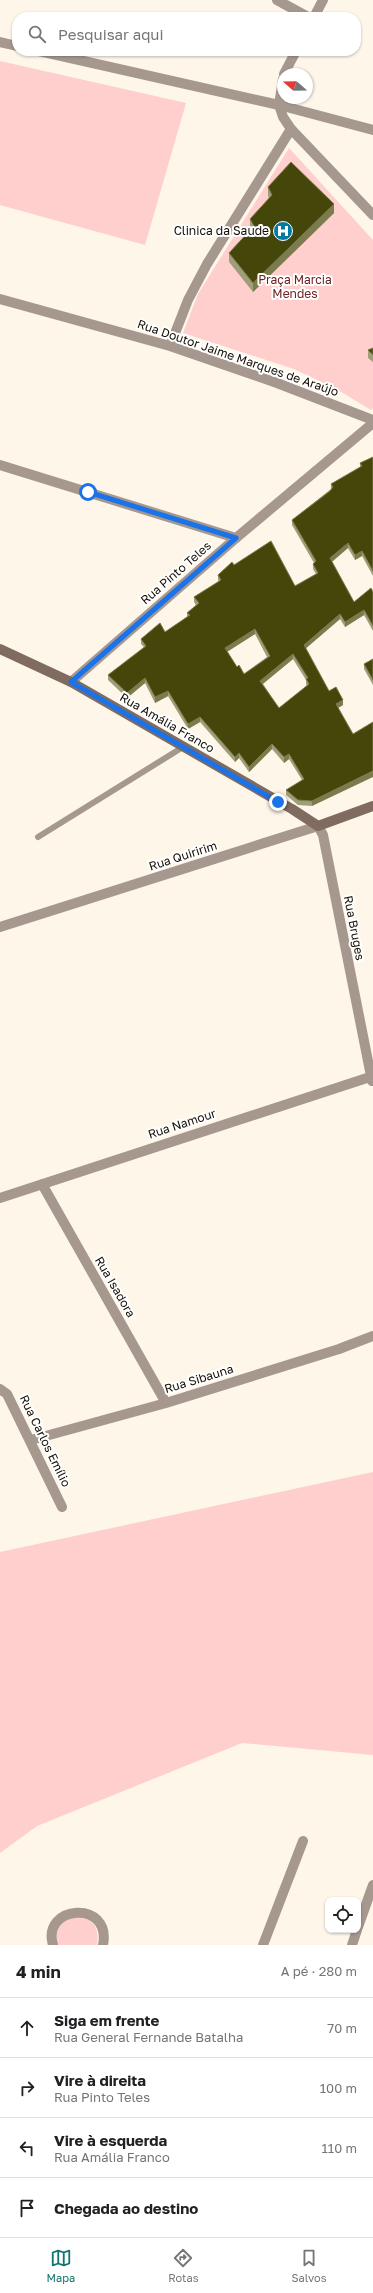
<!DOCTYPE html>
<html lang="pt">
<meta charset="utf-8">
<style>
body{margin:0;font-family:"Golos Text",sans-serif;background:#f6f6f6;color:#202124}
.controls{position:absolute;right:12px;bottom:12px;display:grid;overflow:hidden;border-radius:8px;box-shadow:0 1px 3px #0004}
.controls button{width:36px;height:36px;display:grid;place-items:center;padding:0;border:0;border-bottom:1px solid #e0e0e0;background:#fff;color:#202124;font:20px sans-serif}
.compass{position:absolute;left:277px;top:68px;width:36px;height:36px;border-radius:50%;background:#fff;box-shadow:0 1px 3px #0004;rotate:290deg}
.stop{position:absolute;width:12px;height:12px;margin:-9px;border:3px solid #1a73e8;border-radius:50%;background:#fff}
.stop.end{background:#1a73e8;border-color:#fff;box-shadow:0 1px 4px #0008}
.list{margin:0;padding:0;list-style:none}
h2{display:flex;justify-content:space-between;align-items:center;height:52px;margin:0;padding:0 16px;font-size:17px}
h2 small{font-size:13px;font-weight:400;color:#757577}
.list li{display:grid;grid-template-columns:26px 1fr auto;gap:12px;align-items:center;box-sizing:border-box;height:60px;padding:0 16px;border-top:1px solid #e0e0e0}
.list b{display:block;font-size:15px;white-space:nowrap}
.list p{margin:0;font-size:13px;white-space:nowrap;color:#757577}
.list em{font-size:13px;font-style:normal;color:#757577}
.icon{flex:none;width:22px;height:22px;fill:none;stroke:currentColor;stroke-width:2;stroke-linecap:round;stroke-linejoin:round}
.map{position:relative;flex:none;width:373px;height:1945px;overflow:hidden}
.search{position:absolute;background:#fff;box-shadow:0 1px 3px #0004;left:12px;right:12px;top:12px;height:44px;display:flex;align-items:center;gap:10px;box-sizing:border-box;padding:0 14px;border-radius:16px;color:#757577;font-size:15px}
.sheet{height:292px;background:#fff}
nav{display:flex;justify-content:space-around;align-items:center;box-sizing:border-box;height:56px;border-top:1px solid #e0e0e0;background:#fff;font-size:11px;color:#757577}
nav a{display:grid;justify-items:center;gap:2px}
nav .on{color:#0f766e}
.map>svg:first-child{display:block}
.green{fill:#fecfcc}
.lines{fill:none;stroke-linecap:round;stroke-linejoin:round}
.service{stroke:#a6988f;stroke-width:6}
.minor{stroke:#a6988f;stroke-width:10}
.tertiary{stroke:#a6988f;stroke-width:10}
.secondary{stroke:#7f6b5f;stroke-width:10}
.wall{fill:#a09e7a;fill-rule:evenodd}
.shaded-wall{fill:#7c7b4d}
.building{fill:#44460a;stroke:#7c7b4d;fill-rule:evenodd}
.route{stroke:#1a73e8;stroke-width:5}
.labels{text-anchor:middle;stroke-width:4;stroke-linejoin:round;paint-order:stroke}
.poi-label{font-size:12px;fill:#150f05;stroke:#fff;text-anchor:end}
.park-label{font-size:12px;fill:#6e2224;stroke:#fff}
.street-label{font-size:12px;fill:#150f05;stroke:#fff}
</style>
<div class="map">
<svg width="373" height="1945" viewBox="0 0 373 1945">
<rect width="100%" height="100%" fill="#fdf6e9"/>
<path class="green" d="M0 61 186 103 145 245 0 205Z
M289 148 373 240V408L371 410 338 390 294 369 183 333 198 294Z
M373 1472V1755L242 1743 37 1826 0 1853V1552Z
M70 1917C91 1916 100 1924 97 1945H57C55 1931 59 1925 70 1917Z"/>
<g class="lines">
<path class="service" d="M38 837 183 747"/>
<path class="minor" d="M277 0 308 17
M279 105 373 130
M0 299 170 346 277 383 373 420
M170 346 188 300 207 264 291 129
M0 465 236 538
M318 826 323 835 372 1081
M42 1184 166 1403
M0 1198 373 1076
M0 1389 7 1394 62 1507
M31 1440 166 1403 339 1349 373 1336
M358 1927 373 1885
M53 1945C41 1905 112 1899 103 1945
M263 1945 303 1841
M352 1945 357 1930"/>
<path class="tertiary" d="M314 17 323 0
M0 42 17 46
M39 51 279 105 283 117 291 129 373 215
M284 74 296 51
M279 105 283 79
M71 682 236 538 373 423
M0 927 318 826"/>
<path class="secondary" d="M0 649 71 682 292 809 318 826 373 806"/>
</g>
<path class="wall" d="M268 187 334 213 253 292 229 262V253L251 229 250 228V219L269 198 268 196Z
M373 348V362L368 358V350Z
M373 457V576L362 556 355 560 348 548 332 562 354 602 373 592V631L364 615 345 627 340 619 306 648 329 691 343 705 338 708 312 806 298 805 286 795V790L302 780 289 759 284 763 272 749 249 772 239 758 235 762 200 722 188 729 168 696 155 703 145 683 127 698 108 680V675L144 647 141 644V639L165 632 187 617V613L196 605 194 602V597L219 582 218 580V575L234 565 295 586 316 574 313 569V564L314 563 292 525V520L331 489V484L360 467V463ZM255 634 267 657 244 674 237 667 227 652ZM293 659 306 680V684L307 686 279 708 263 684Z
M373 659V685L364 669V664Z"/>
<path class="shaded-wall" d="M334 204V213L253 292V283Z
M348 543V548L330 563V558Z
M362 551V556L355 560V555Z
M364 610V615L345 627V622Z
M340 614V619L304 650V645Z
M255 629V634L225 653V648Z
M293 654V659L260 686V681Z
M145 678V683L127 698V693Z
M168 691V696L155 703V697Z
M343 700V705L336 709V704Z
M200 717V722L188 729V724Z
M272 744V749L249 772V767Z
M239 753V758L235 762V757Z
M289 754V759L284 763V757Z
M373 771V777L312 806V801Z"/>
<path class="building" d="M291 162 334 204 253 283 229 253 254 226 250 219 272 195 268 187Z
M373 348V355L368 350Z
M373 457V571L362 551 355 555 348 543 330 558 354 602 371 588 373 592V626L364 610 345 622 340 614 304 645 329 691 336 687 343 700 336 704 353 734 373 722V771L312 801 298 800 286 790 304 779 289 754 284 757 272 744 249 767 239 753 235 757 200 717 188 724 168 691 155 697 145 678 127 693 108 675 146 646 141 639 160 623 165 632 190 615 187 613 199 603 194 597 221 580 218 575 232 562 234 565 271 541 295 586 318 573 313 564 316 561 292 520 330 491 333 487 331 484 362 466 360 463ZM255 629 270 656 244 674 239 665 237 667 225 648ZM293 654 308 678 306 679 309 684 279 708 260 681Z
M373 659V680L364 664Z"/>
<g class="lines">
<path class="route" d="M88 492 236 538 71 682 278 802"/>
</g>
<defs>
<g id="hospital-disc" transform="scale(1)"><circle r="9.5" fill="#037aa2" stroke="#fff"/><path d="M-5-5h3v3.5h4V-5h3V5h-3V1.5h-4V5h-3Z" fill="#fff"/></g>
</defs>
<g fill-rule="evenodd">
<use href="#hospital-disc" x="283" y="231"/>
</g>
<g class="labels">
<g class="poi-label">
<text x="269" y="235">Clinica da Saude</text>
</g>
<g class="park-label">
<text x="295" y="284">Praça Marcia<tspan x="295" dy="14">Mendes</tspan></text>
</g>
<g class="street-label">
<text transform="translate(238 358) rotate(19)" y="4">Rua Doutor Jaime Marques de Araújo</text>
<text transform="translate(176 573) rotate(-41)" y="4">Rua Pinto Teles</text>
<text transform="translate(167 723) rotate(30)" y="4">Rua Amália Franco</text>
<text transform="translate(183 856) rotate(-18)" y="4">Rua Quiririm</text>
<text transform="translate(354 928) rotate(79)" y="4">Rua Bruges</text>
<text transform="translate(182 1124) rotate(-18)" y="4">Rua Namour</text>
<text transform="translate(115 1287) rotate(60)" y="4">Rua Isadora</text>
<text transform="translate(199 1379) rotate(-17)" y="4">Rua Sibauna</text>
<text transform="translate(45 1441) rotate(64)" y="4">Rua Carlos Emílio</text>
</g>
</g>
</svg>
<div class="controls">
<button><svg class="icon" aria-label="locate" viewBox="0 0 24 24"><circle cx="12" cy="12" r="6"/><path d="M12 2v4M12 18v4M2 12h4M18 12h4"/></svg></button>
</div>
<svg class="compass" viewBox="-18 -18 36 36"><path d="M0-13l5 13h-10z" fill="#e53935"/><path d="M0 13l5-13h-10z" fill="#757577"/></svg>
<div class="stop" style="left:88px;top:492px"></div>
<div class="stop end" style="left:278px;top:802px"></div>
<div class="search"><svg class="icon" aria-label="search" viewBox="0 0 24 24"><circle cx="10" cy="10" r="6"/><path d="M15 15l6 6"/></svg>Pesquisar aqui</div>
</div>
<section class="sheet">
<h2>4 min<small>A pé · 280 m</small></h2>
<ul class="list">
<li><svg class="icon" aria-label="ahead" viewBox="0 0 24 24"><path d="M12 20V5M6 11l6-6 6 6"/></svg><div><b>Siga em frente</b><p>Rua General Fernande Batalha</p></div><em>70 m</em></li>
<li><svg class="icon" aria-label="right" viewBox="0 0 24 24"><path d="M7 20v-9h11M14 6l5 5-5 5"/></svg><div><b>Vire à direita</b><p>Rua Pinto Teles</p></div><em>100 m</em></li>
<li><svg class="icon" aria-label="left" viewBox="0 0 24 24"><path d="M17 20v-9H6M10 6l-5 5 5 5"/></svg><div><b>Vire à esquerda</b><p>Rua Amália Franco</p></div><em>110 m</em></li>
<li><svg class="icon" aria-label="arrive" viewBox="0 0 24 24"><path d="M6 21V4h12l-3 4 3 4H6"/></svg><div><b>Chegada ao destino</b></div></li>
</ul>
</section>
<nav>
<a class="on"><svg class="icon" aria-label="map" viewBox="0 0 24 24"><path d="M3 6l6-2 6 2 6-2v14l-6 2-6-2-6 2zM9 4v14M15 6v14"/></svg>Mapa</a>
<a><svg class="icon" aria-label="directions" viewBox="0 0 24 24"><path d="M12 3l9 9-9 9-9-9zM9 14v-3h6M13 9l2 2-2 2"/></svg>Rotas</a>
<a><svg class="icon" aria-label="saved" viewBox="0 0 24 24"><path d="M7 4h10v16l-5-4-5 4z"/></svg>Salvos</a>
</nav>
